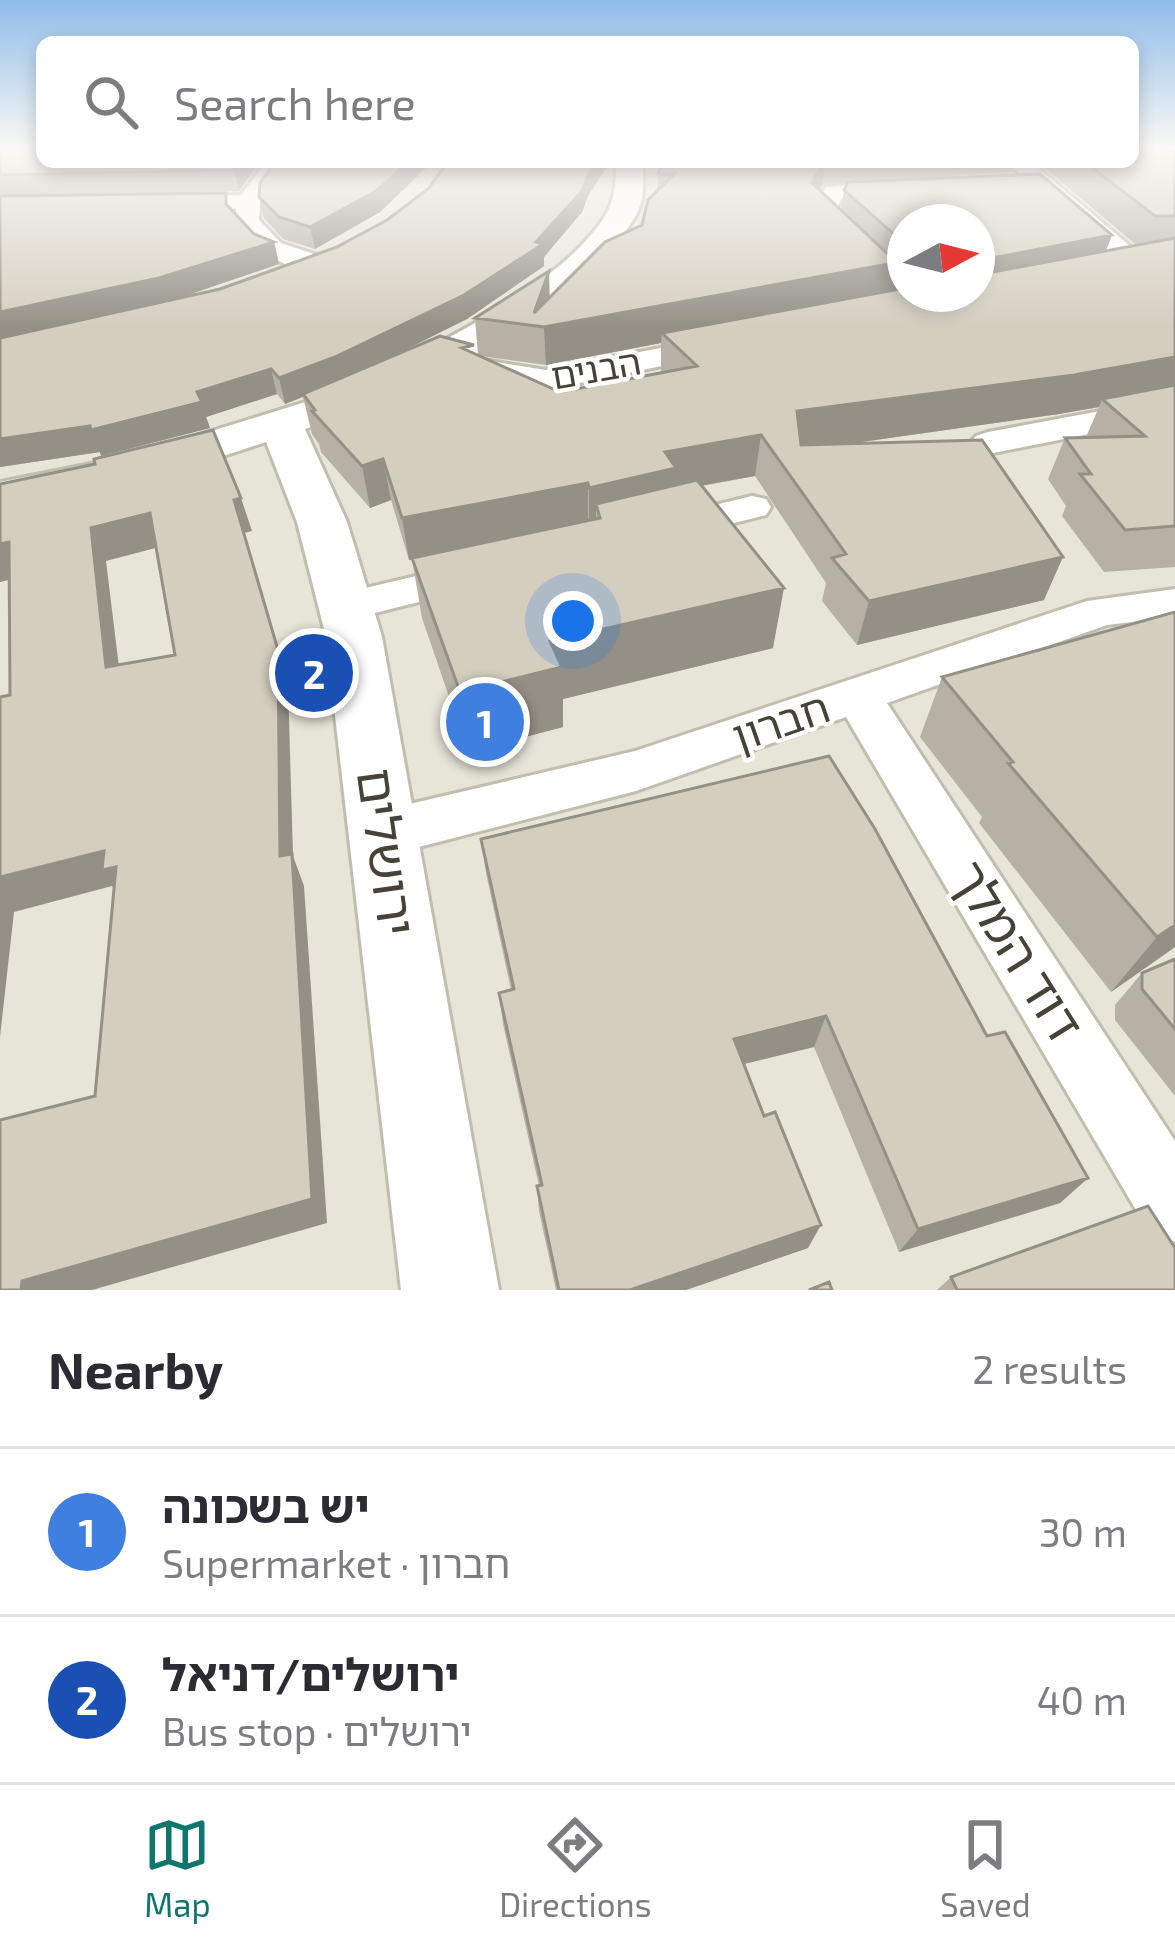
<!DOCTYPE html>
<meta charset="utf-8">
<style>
body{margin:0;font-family:"Exo 2","Noto Sans Hebrew",sans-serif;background:#f2f2f3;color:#2b2b33}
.compass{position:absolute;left:887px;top:204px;width:108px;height:108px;border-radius:50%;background:#fff;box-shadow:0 6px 18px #0003;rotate:83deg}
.you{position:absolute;left:573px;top:621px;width:42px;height:42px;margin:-30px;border:9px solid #fff;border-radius:50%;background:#1a73e8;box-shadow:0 0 0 18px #1a73e833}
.badge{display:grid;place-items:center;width:78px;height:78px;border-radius:50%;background:#0f766e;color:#fff;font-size:39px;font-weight:700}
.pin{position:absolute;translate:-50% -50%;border:6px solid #fff;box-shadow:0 3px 12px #0006}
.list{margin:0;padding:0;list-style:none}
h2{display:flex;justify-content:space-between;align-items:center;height:156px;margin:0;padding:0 48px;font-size:51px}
h2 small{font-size:39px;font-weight:400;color:#7c7c81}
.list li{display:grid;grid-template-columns:78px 1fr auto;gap:36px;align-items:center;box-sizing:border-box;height:168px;padding:0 48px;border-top:3px solid #e1e1e2}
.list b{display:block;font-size:45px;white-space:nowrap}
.list p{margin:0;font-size:39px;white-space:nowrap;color:#7c7c81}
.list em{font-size:39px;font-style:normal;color:#7c7c81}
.icon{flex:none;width:66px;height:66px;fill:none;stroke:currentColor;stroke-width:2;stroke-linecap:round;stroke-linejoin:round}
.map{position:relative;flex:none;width:1175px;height:1290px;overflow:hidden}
.search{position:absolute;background:#fff;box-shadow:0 6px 18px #0003;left:36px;right:36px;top:36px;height:132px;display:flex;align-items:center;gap:30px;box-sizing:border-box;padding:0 42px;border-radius:18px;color:#7c7c81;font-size:45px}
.sheet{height:492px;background:#fff}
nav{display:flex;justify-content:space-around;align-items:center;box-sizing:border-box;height:168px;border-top:3px solid #e1e1e2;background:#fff;font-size:33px;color:#7c7c81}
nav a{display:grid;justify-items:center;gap:6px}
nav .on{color:#0f766e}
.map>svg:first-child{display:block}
.residential{fill:#e7e4d8;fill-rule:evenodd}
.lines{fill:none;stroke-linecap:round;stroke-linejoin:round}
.minor-casing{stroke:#c1bdaf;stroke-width:6}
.tertiary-casing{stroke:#c1bdaf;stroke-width:6}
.minor{fill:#fff;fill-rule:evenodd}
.tertiary{fill:#fff;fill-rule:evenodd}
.wall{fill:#b6b1a4;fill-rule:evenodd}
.shaded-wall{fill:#949086}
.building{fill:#d4cebf;stroke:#949086;stroke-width:3;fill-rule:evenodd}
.labels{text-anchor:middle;stroke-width:9;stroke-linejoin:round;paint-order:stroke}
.far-street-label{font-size:36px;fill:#474238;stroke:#fff}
.street-label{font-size:42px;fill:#474238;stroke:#fff}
.near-street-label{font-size:51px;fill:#474238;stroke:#fff}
</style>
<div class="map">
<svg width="1175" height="1290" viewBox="0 0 1175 1290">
<rect width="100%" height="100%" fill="#f3f1e9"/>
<path class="residential" d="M0 147 42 162H1133L1175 147V1290H0ZM905 222H977V294H905Z"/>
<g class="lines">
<g class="minor-casing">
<path id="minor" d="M266 162H288L260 202 259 220 281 243 323 257 327 263 323 269C288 276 255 248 235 222L236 209 167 211 155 204 167 197 241 195Z
M1007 162H1031L1143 257 1147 263 1143 269H1125Z
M902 180 913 187 910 192 842 198 835 211 905 276V293L884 287 810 212 826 187Z
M718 337 733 346 729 352 546 390 460 374 455 367 471 358 546 370Z
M1175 397V417L988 454 976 450 970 443 976 436 988 432Z
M752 496 766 499 771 507 766 515 667 540 653 536 647 528 653 520Z
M475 562 490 566 496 575 490 584 347 620 332 616 325 606 332 596Z
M1175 589V617L1107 625 887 703 1175 1141V1242L1149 1232 846 717 636 791 384 856 365 849 357 833 365 817 384 810 635 751 1087 601Z"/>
</g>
<g class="tertiary-casing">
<path id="tertiary" d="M616 162H642C644 181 645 200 635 217 608 266 440 400 386 387L380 378 386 369C453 337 565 280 605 216 615 200 616 181 616 162Z
M315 399 330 403 336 412 330 421 305 429 347 522 382 637 499 1290H401L326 637 297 522 266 442 156 478 0 510V482L131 456Z"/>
</g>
<use href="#minor" class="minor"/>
<use href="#tertiary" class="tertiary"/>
</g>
<path class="wall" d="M0 147 260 162 239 191 0 196Z
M1175 147V567L1104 572 1062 516 1066 506 1048 479 1065 438 1086 437 1099 407 1059 414 848 444 1044 600 857 645 822 601 826 583 755 476 702 486 773 648 563 699V727L468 752 422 618 412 559 409 560 391 500 370 508 321 452 319 444 312 434 303 397 285 404 277 394 206 417 210 428 101 456 100 452 0 467 230 207 254 234 274 242 279 264 170 301 588 196 582 212 544 257V266L467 319 393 356 474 353 478 355 475 318 550 297 642 225 657 190 658 174 663 162H1014L1011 172 864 182 1106 251 1136 245 1038 162H1133ZM848 183 844 190 841 210 820 190 822 185ZM905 222H977V294L902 289 905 277ZM661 343V373L560 392 480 356 546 365Z
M275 162H432L380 212 315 249 283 239 264 218 259 197Z
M942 677 1175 947 1111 992 979 823 982 817 920 737Z
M481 839 987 1036 1088 1178 1060 1203 899 1252 814 1047 744 1064 808 1248 686 1290H556L539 1211 537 1186H539L503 1024 499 993 511 990 486 873Z
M1175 959V1096L1115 1020V1005L1142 973Z
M951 1277 1175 1290H937Z"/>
<path class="shaded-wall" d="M240 162H260L239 191 234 170Z
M408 162H432L380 212 315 249 310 227Z
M597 162H610L588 196 582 212 544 257V266L467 319 340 382 285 404 279 378 536 242Z
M823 162H826L822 185 807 215 812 183Z
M1112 235 1104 256 977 274 982 260Z
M274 242 279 264 167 302 0 338V312Z
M905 261V277L900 296 662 333 661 343 546 365 544 327Z
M549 271 550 307 534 313Z
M1175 357V391L1102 399 1099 407 1059 414 790 452 797 411Z
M271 369 277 394 206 417 210 428 101 456 100 452 0 467V439L197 392Z
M761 435 755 476 596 504V528L589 530V488L665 452Z
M383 459 391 500 370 508 362 466Z
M588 483V525L409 560 402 518Z
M241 498 252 531 244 533 288 684 293 856 304 886 327 1223 92 1290H21L22 1281 280 856 234 500Z
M150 513 163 546 106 561 123 700 106 667 91 528Z
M9 542 27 576 0 582V544Z
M1063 557 1044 600 857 645 869 601Z
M784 588 773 648 563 699V727L468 752 460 692 550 641Z
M104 851 116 867 123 902 112 886 14 912 0 1037V877Z
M1175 925V947L1111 992 1157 937Z
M826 1016 814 1047 727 1068 734 1039Z
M1088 1178 1060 1203 899 1252 918 1229Z
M821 1225 808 1248 686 1290H630Z"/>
<path class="building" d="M0 147H42V162H240L234 170 0 175Z
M1133 147H1175V216H1155L1085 162H1133Z
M275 162H408L376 191 310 227 279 217 259 197 260 183Z
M448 162H597L588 176 582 191 536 242 543 244 464 295 335 357 279 378 271 369 197 392 202 402 91 430 90 426 0 439V338L220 289 337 247 387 220 428 189Z
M663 162H823L812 183 889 255 905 259V261L544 327 475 318 549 271 534 313 605 242 642 225 648 200 674 174H658Z
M1040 174 1112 235 982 260 977 267V222H905V244L844 190 848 182Z
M226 193V204L254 234 274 242 159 278 0 312V196Z
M1175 238V357L1074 375 797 411 801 445 982 440 1063 557 869 601 832 558 846 554 761 435 665 452 676 468 589 488 588 483 402 518 383 459 362 466 312 411 315 410 303 394 440 336 474 345 462 348 560 392 697 366 662 333 905 288V294H977V275Z
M1175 385V526L1125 530 1080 474H1091L1065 438 1145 436 1102 399Z
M213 430 241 498 234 500 278 650 280 856 292 854 312 1199 22 1281 21 1290H0V1120L95 1096 116 867 102 870 104 851 0 877V697L10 695 9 542 0 544V484L95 464 94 459ZM150 513 175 655 106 667 91 528Z
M697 480 784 588 550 641 562 667 460 692 412 558 600 518 596 504Z
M1175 612V925L1157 937 1008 763 1013 762 942 677Z
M829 756 875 829 987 1036 1005 1032 1088 1178 918 1229 826 1016 734 1039 764 1116 775 1112 821 1225 630 1290H559L537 1186 542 1185 499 993 514 989 481 839Z
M1175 959V1029L1142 989V973Z
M1148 1206 1175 1248V1290H957L951 1277Z
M829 1282 832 1290H809Z"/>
<linearGradient id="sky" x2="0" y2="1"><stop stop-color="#8fbdea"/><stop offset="0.45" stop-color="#faf9f5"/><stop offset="1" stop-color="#faf9f5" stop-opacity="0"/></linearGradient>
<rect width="1175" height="328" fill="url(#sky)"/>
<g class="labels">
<g class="far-street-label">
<text transform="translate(596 369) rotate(-10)" y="13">הבנים</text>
</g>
<g class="street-label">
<text transform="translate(781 722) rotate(-19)" y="15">חברון</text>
</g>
<g class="near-street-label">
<text transform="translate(386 852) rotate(82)" y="18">ירושלים</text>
<text transform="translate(1017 951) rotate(58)" y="18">דוד המלך</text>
</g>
</g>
</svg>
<svg class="compass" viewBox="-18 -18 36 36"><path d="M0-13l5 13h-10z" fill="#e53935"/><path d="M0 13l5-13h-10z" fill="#7c7c81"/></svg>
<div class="you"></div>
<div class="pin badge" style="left:485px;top:722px;background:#3f7fe0">1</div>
<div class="pin badge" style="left:314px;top:673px;background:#1a4fb4">2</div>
<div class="search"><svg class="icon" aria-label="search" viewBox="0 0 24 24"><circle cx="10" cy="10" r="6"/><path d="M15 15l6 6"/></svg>Search here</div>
</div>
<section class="sheet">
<h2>Nearby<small>2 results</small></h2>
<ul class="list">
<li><span class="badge" style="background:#3f7fe0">1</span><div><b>יש בשכונה</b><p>Supermarket · חברון</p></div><em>30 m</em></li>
<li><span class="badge" style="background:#1a4fb4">2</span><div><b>ירושלים/דניאל</b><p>Bus stop · ירושלים</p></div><em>40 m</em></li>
</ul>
</section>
<nav>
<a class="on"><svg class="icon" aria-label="map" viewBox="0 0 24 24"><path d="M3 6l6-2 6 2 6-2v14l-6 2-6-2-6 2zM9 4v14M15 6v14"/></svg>Map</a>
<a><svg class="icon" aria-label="directions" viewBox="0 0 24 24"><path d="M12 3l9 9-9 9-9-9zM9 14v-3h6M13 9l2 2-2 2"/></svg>Directions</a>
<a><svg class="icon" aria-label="saved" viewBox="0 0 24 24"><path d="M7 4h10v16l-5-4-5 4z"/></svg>Saved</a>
</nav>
